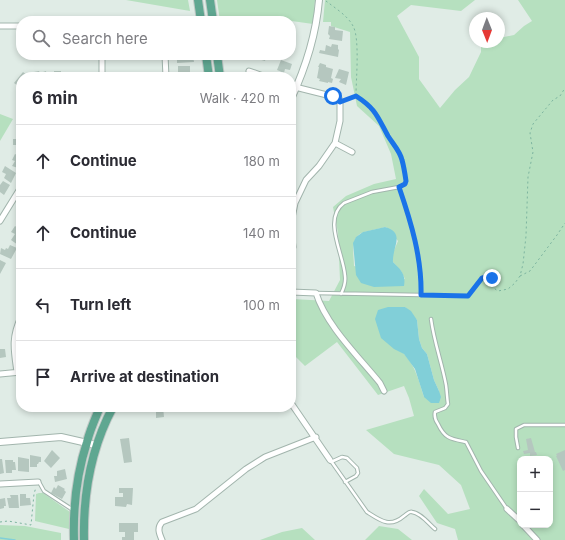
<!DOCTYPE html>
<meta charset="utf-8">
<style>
body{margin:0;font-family:Inter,sans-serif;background:#f7f7f7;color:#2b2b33}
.controls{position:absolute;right:12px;bottom:12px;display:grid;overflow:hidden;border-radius:8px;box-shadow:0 2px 6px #0003}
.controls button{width:36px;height:36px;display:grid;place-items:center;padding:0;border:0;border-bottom:1px solid #e1e1e2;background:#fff;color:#2b2b33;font:20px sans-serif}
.compass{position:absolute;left:469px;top:12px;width:36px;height:36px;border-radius:50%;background:#fff;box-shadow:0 2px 6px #0003;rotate:179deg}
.stop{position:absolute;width:12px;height:12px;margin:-9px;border:3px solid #1a73e8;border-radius:50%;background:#fff}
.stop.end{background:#1a73e8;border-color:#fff;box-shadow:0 1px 4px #0008}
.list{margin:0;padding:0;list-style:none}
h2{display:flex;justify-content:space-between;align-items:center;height:52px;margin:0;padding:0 16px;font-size:17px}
h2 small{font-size:13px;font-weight:400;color:#7c7c81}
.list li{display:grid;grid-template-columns:26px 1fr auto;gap:12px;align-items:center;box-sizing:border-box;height:72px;padding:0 16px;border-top:1px solid #e1e1e2}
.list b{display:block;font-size:15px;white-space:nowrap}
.list em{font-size:13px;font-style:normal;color:#7c7c81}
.icon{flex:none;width:22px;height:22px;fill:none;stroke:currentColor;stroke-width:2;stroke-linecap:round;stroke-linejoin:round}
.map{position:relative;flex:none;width:565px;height:540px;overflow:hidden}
.search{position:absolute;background:#fff;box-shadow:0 2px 6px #0003;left:16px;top:16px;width:280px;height:44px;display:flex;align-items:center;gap:10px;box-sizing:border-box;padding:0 14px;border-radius:16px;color:#7c7c81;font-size:15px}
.panel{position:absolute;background:#fff;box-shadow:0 2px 6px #0003;left:16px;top:72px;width:280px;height:340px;border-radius:16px}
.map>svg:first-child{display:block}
.green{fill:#b6e0bf;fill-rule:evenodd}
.water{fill:#81cfd8}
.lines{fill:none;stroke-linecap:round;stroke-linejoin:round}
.stream{stroke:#81cfd8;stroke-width:1.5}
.building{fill:#b5c7bf}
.service-casing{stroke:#a2b5ad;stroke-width:4.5}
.minor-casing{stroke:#a2b5ad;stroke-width:7}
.tertiary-casing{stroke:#a2b5ad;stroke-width:8}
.primary-casing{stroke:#c0c9c6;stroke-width:10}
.path{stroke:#7cb49f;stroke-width:1;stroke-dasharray:2 3;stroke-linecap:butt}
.service{stroke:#fff;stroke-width:2.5}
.minor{stroke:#fff;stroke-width:5}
.tertiary{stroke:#fff;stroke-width:6}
.primary{stroke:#5fa791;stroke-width:8}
.route{stroke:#1a73e8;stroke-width:5}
</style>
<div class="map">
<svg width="565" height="540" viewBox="0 0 565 540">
<rect width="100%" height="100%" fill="#e0ece6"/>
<path class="green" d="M126 0H188L190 11Z
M217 0H315L313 24 256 16 254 21H220Z
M325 0H475L461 11 411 5 397 16 419 57V79L440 108 455 90 469 77 481 52V45L489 42H499V38L514 35 524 26 532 21 518 0H565V540H458L455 529 437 523 419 496 424 489 448 514 470 509 461 485 439 465 394 454 366 430 414 416 409 398 404 386 378 395 337 342 305 366 291 352V327L296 316 292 299 329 301 340 280 338 233 333 207 346 196 374 184 396 179 391 154 379 126 357 106 351 77 350 32 331 26V22H323ZM386 227 398 241 392 255 393 262 401 271 405 279 354 266C354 254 349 237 364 232 371 230 378 229 386 227ZM388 307H405L417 320 419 339 422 348 427 354 434 380 439 391 424 397C419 382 416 367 405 355 402 350 394 348 389 344ZM520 459H550V525H520Z
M0 114 13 119 0 141Z
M39 493H43L70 512 69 529 35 521 36 494Z
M0 525 25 526 61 533V540H0Z
M379 526 398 529 412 540H365Z
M302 528 315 540H260L282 532Z"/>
<path class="water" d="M385 227C406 233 392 247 393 262 401 270 406 274 404 286L374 287 361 283 356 275 353 243 356 237 363 232Z
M388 307H405L411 311 417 320 419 339 422 348 427 354 434 380 439 391 441 397 439 403H431L424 397 415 369 404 354 394 349 381 338 375 319 378 310Z"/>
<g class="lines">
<path class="stream" d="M0 538 15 540"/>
</g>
<path class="building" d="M329 26 335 27V30L343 31 342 41 329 39 330 36 328 34Z
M332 44 338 45V49L339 50 338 57 319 53 320 50 325 51 326 45 331 47Z
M180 55 193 56 194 62 177 63V56Z
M260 55H273L271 60 266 58 265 61 258 59Z
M281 60 292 64 290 70 285 69 284 73 277 70Z
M320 63 326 65V67L333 69 331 78 333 79 332 83 328 82V83L319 81 320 79 317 78 319 67H318Z
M178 66H190V72H193V77H183V72H178Z
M339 69 349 72 346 85 339 82 341 79 335 78Z
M39 71 40 73 46 71 47 77H35L34 72Z
M54 71H61V74H65V77H54Z
M23 72 29 77H21V88L14 83Z
M13 139H21V152H18V145H13Z
M15 154 21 157V165L18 168 12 166 15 161 12 160Z
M5 166 16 173 11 183 4 178 6 174 2 172Z
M3 181 10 185 4 195 0 192V185Z
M15 226 21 230V240L18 245 11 240 15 234 11 232Z
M10 245 17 248 11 259 0 254 1 248 5 250 6 248 8 249Z
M0 260 6 263 0 274Z
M0 349H5L6 357 0 358Z
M156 407H163L164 417 156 418Z
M129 438 132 462 124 463 120 439Z
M531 438 535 452H536L537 455 530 456V453L524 454 523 451 528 450 526 439Z
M52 450 60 458 51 468 44 461Z
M565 450V470L563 471 556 456H557L556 454Z
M30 455 41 457V462H39L38 464H37V467H30Z
M18 457 29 459V472L18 471Z
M0 459H2L4 473 0 474Z
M5 460H13V462H15L16 470H12V473H6Z
M65 469 67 479 55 482 54 476H57V471Z
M58 485 65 489 64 490 66 492 62 499 51 493 54 487 56 489Z
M119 488H133L132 505 127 504 126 507 115 506V497H123V493H119Z
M20 494H26V498H30L31 505 20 506Z
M10 495H18L19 508H9L7 498H11Z
M5 498 6 506H4V508L0 509V499Z
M119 523H138V532H134V540H122V537H125V532H119Z"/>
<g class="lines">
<g class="service-casing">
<path id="service" d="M316 293 421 295
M341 294C344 288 346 283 345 276 344 255 322 219 344 203L372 192 399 187
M431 319C434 342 442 363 446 385 447 392 447 398 448 404L445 408 435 412C434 417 435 420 438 424 445 439 451 439 466 442L481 471 507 509
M518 448 516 437V429L524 425H565
M331 461 367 512C381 521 390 528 404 516 407 514 409 511 412 512 421 513 429 524 435 529
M331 462 342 457 347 458 357 468 358 473 356 476 345 482
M39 482 44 491 73 510"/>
</g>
<g class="minor-casing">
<path id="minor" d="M0 26H21
M165 55 166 77
M249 71 266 77
M102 77V55
M291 86 339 98 340 102V121L335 143 319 166 306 180 295 203 292 218 291 231 293 247 291 252
M335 143 352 152
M0 221 21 187
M291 292 316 293C326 325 358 356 380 383L384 391
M17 372C14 350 11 338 21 317
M0 374 21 372
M291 403 330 460
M0 484 38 482
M507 509 520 521
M523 525 537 540
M162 540C159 533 157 528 162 522L196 509 246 469 265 457 316 437"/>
</g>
<g class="tertiary-casing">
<path id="tertiary" d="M291 99C306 67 316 35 319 0
M0 442 61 437 96 445"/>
</g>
<g class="primary-casing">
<path id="primary" d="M198 0 201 21
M210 0 213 21
M206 55 209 77
M217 55 220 77
M74 540C73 507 77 473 87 442 90 430 95 419 100 407
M84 540C83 494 91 448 113 407"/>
</g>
<path class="path" d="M326 1C335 8 348 16 353 26 360 38 356 80 356 95
M356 96C376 109 377 116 388 136 392 143 398 149 401 157 404 164 405 173 406 181L405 184 402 186
M345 100 355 96
M400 191C411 222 422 257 421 291
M520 276 530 271 557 235 565 223
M424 295 468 296C473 289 480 276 490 275L494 283 495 289 498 291 508 289 515 283 520 276 523 264 526 236 528 177 533 152 530 133 533 124 553 100 560 96 565 88
M0 522 8 521 31 525 34 494 36 487"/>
<use href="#service" class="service"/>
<use href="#minor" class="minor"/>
<use href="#tertiary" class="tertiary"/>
<use href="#primary" class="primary"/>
</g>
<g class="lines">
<path class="route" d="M333 96 339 98 340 102 356 96C376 109 377 116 388 136 393 144 400 151 402 160 404 167 405 174 406 181L405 184 399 187C411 222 422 258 421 295L468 296 482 278 490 275 492 278"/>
</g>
</svg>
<div class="controls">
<button>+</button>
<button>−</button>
</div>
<svg class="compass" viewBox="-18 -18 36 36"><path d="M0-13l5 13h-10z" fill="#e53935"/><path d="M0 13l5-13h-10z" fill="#7c7c81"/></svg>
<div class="stop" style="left:333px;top:96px"></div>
<div class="stop end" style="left:492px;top:278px"></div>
<div class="search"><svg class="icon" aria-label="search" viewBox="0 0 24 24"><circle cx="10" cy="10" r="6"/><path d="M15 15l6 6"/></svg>Search here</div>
<section class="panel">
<h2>6 min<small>Walk · 420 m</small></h2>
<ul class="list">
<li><svg class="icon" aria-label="ahead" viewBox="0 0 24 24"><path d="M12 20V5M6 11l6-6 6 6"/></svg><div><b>Continue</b></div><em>180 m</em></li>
<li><svg class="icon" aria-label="ahead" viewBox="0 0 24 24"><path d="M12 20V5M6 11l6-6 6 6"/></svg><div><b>Continue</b></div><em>140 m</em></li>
<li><svg class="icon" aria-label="left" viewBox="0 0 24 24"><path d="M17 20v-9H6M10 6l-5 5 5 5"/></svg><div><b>Turn left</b></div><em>100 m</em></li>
<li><svg class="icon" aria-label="arrive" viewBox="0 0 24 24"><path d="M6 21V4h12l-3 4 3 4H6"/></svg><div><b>Arrive at destination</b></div></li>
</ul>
</section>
</div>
